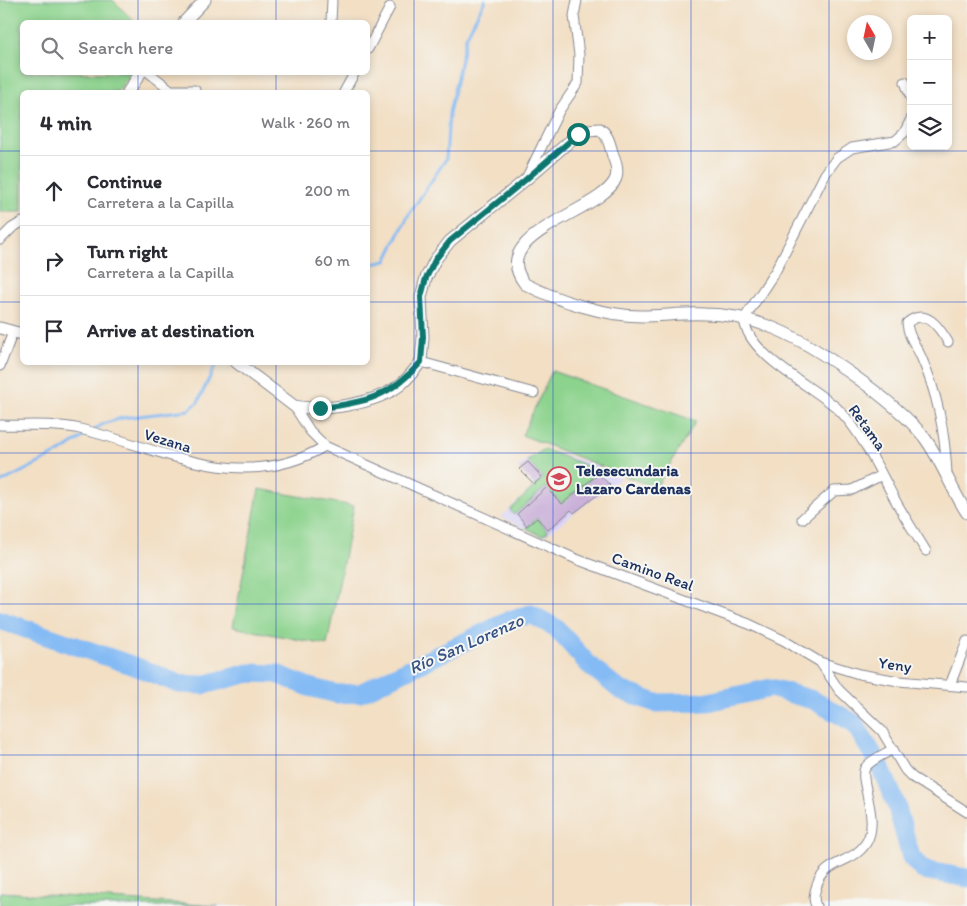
<!DOCTYPE html>
<meta charset="utf-8">
<style>
body{margin:0;font-family:Itim,sans-serif;background:#f2f2f3;color:#2b2b33}
.controls{position:absolute;right:15px;top:15px;display:grid;overflow:hidden;border-radius:8px;box-shadow:0 2px 8px #0003}
.controls button{width:45px;height:45px;display:grid;place-items:center;padding:0;border:0;border-bottom:1px solid #e1e1e2;background:#fff;color:#2b2b33;font:25px sans-serif}
.compass{position:absolute;left:847px;top:15px;width:45px;height:45px;border-radius:50%;background:#fff;box-shadow:0 2px 8px #0003;rotate:351deg}
.stop{position:absolute;width:15px;height:15px;margin:-11px;border:4px solid #0f766e;border-radius:50%;background:#fff}
.stop.end{background:#0f766e;border-color:#fff;box-shadow:0 1px 5px #0008}
.list{margin:0;padding:0;list-style:none}
h2{display:flex;justify-content:space-between;align-items:center;height:65px;margin:0;padding:0 20px;font-size:21px}
h2 small{font-size:16px;font-weight:400;color:#7c7c81}
.list li{display:grid;grid-template-columns:32px 1fr auto;gap:15px;align-items:center;box-sizing:border-box;height:70px;padding:0 20px;border-top:1px solid #e1e1e2}
.list b{display:block;font-size:19px;white-space:nowrap}
.list p{margin:0;font-size:16px;white-space:nowrap;color:#7c7c81}
.list em{font-size:16px;font-style:normal;color:#7c7c81}
.icon{flex:none;width:28px;height:28px;fill:none;stroke:currentColor;stroke-width:2;stroke-linecap:round;stroke-linejoin:round}
.map{position:relative;flex:none;width:967px;height:906px;overflow:hidden}
.search{position:absolute;background:#fff;box-shadow:0 2px 8px #0003;left:20px;top:20px;width:350px;height:55px;display:flex;align-items:center;gap:12px;box-sizing:border-box;padding:0 18px;border-radius:8px;color:#7c7c81;font-size:19px}
.panel{position:absolute;background:#fff;box-shadow:0 2px 8px #0003;left:20px;top:90px;width:350px;height:275px;border-radius:8px}
.map>svg:first-child{display:block}
.built{fill:#dbd6f7}
.green{fill:#8cd38d;stroke:#548176}
.lines{fill:none;stroke-linecap:round;stroke-linejoin:round}
.stream{stroke:#85bbf4;stroke-width:3}
.river{stroke:#85bbf4;stroke-width:19}
.building{fill:#c9afd8}
.minor-casing{stroke:#868791;stroke-width:11}
.tertiary-casing{stroke:#868791;stroke-width:13}
.minor{stroke:#fff;stroke-width:9}
.tertiary{stroke:#fff;stroke-width:11}
.route{stroke:#0f766e;stroke-width:6}
.grid{fill:none;stroke:#1d4ed8;stroke-width:1;stroke-opacity:0.55}
.labels{text-anchor:middle;stroke-width:4;stroke-linejoin:round;paint-order:stroke}
.street-label{font-size:16px;fill:#1b2f5e;stroke:#f6f6f2}
.poi-label{font-size:16px;font-weight:bold;fill:#1b2f5e;stroke:#f6f6f2;text-anchor:start}
.water-label{font-size:18px;font-style:italic;fill:#365284;stroke:#f6f6f2}
</style>
<div class="map">
<svg width="967" height="906" viewBox="0 0 967 906">
<rect width="100%" height="100%" fill="#f6f6f2"/>
<filter id="ink" filterUnits="userSpaceOnUse"><feTurbulence type="fractalNoise" baseFrequency=".02" numOctaves="2"/><feDisplacementMap in="SourceGraphic" scale="10" xChannelSelector="R" yChannelSelector="G"/><feConvolveMatrix kernelMatrix="1 2 1 2 8 2 1 2 1" color-interpolation-filters="sRGB"/></filter>
<filter id="wash" filterUnits="userSpaceOnUse"><feTurbulence type="fractalNoise" baseFrequency=".0096" numOctaves="4" result="noise"/><feDisplacementMap in="SourceGraphic" scale="20" xChannelSelector="R" yChannelSelector="G"/><feGaussianBlur stdDeviation="1.12" result="paint"/><feColorMatrix in="noise" values="0 0 0 0 0 0 0 0 0 0 0 0 0 0 0 0 0 1.4 0 .05"/><feComposite in="paint" operator="in"/></filter>
<g filter="url(#wash)">
<rect width="100%" height="100%" fill="#f2dfc4"/>
<path class="built" d="M543 449 593 464 621 478 543 537 501 517 534 486 517 467Z
M0 891 53 896 236 906H0Z"/>
<path class="green" d="M0 0H113L135 22H22V72L132 73 117 92H22V212H0Z
M552 371 696 421 656 488 522 435Z
M544 449 600 471 571 496 575 501 567 509 546 487 514 515 510 510 543 478 527 461Z
M259 489 354 506 327 645 233 627Z
M537 518 548 532 542 536 526 528Z
M0 892 218 906H0Z"/>
<g class="lines">
<path class="stream" d="M368 265 386 261 408 216 446 159 449 113 466 37 485 0
M94 430 103 424 122 418 189 410 198 402 217 362
M0 483 62 451 89 433"/>
<path class="river" d="M0 620 137 667 179 684 203 685 249 673 277 674 309 687 337 694 360 693 510 620 531 614 556 628 588 664 620 690 656 703 708 702 771 688 813 700 854 723 880 766 896 804 911 857 923 870 967 878"/>
</g>
<g id="blocks">
<path class="building" d="M528 462 542 477 534 484 519 469Z
M598 474 610 485 574 513 571 510 548 530 537 518 527 526 517 514 546 488 562 504Z"/>
</g>
</g>
<g filter="url(#ink)">
<use href="#blocks" fill-opacity="0" stroke="#868791" stroke-width="1"/>
<g class="lines">
<g class="minor-casing">
<path id="minor" d="M331 22 332 0
M368 49 390 7
M148 72 171 90H195
M905 82 911 98
M344 92 355 72
M911 119 904 133 895 141 852 148 837 158 825 174 776 270 744 319C747 355 814 387 838 409 860 430 879 469 893 496 903 515 915 533 926 551
M526 179 559 111 578 83 579 55 574 16 577 0
M0 240 12 228 22 222
M421 362 534 393
M0 366 13 332
M294 406 310 431 325 446 576 559 749 624 783 640 820 662 839 690 882 731 905 770 912 777 967 812
M0 425C25 426 55 423 80 429 161 448 243 496 325 446
M947 473C945 433 938 395 922 359 917 346 908 338 907 323 926 307 939 327 948 342
M802 519 834 491 852 490 882 475
M820 662 859 674 899 681 967 687
M950 685 967 641
M816 906C813 899 814 895 816 888 825 858 852 865 866 843 881 820 858 779 865 768 870 760 885 754 893 749"/>
</g>
<g class="tertiary-casing">
<path id="tertiary" d="M184 22 205 0
M128 92 141 72
M0 328 22 334
M236 362 294 406C324 412 375 404 400 385 408 379 414 370 421 362L423 337 421 297 426 278 435 260 450 241 524 181 578 134 588 130 600 129C609 136 610 146 613 156 616 163 618 171 616 178 604 212 484 233 525 284 556 300 605 316 641 316 662 316 684 313 705 314 726 314 749 319 768 326 811 341 896 402 924 437 942 461 951 489 967 513"/>
</g>
<use href="#minor" class="minor"/>
<use href="#tertiary" class="tertiary"/>
</g>
</g>
<g class="lines" filter="url(#ink)">
<path class="route" d="M320 408C365 403 390 397 421 362L423 337 421 297 426 278 435 260 450 241 524 181 578 134"/>
</g>
<path class="grid" d="M138 0V22M276 0V22M414 0V906M553 0V906M691 0V906M829 0V906M138 72V92M276 72V92M0 151H22M368 151H967M0 302H22M368 302H967M138 362V906M276 362V906M0 453H967M0 604H967M0 755H967"/>
<defs>
<g id="school-ring" transform="scale(1.25)"><circle r="9.5" fill="#f6f6f2" stroke="#d1495b" stroke-width="1.5"/><path d="M0-5L7-2L0 1L-7-2ZM-4 1L0 2.5L4 1V4Q0 6-4 4Z" fill="#d1495b"/></g>
</defs>
<g fill-rule="evenodd">
<use href="#school-ring" x="559" y="479"/>
</g>
<g class="labels">
<g class="street-label">
<text transform="translate(868 427) rotate(54)" y="6">Retama</text>
<text transform="translate(168 440) rotate(17)" y="6">Vezana</text>
<text transform="translate(653 571) rotate(20)" y="6">Camino Real</text>
<text transform="translate(895 664) rotate(8)" y="6">Yeny</text>
</g>
<g class="poi-label">
<text x="576" y="476">Telesecundaria<tspan x="576" dy="18">Lazaro Cardenas</tspan></text>
</g>
<g class="water-label">
<text transform="translate(466 644) rotate(-24)" y="6">Río San Lorenzo</text>
</g>
</g>
</svg>
<div class="controls">
<button>+</button>
<button>−</button>
<button><svg class="icon" aria-label="layers" viewBox="0 0 24 24"><path d="M12 4l9 5-9 5-9-5zM3 14l9 5 9-5"/></svg></button>
</div>
<svg class="compass" viewBox="-18 -18 36 36"><path d="M0-13l5 13h-10z" fill="#e53935"/><path d="M0 13l5-13h-10z" fill="#7c7c81"/></svg>
<div class="stop" style="left:578px;top:134px"></div>
<div class="stop end" style="left:320px;top:408px"></div>
<div class="search"><svg class="icon" aria-label="search" viewBox="0 0 24 24"><circle cx="10" cy="10" r="6"/><path d="M15 15l6 6"/></svg>Search here</div>
<section class="panel">
<h2>4 min<small>Walk · 260 m</small></h2>
<ul class="list">
<li><svg class="icon" aria-label="ahead" viewBox="0 0 24 24"><path d="M12 20V5M6 11l6-6 6 6"/></svg><div><b>Continue</b><p>Carretera a la Capilla</p></div><em>200 m</em></li>
<li><svg class="icon" aria-label="right" viewBox="0 0 24 24"><path d="M7 20v-9h11M14 6l5 5-5 5"/></svg><div><b>Turn right</b><p>Carretera a la Capilla</p></div><em>60 m</em></li>
<li><svg class="icon" aria-label="arrive" viewBox="0 0 24 24"><path d="M6 21V4h12l-3 4 3 4H6"/></svg><div><b>Arrive at destination</b></div></li>
</ul>
</section>
</div>
